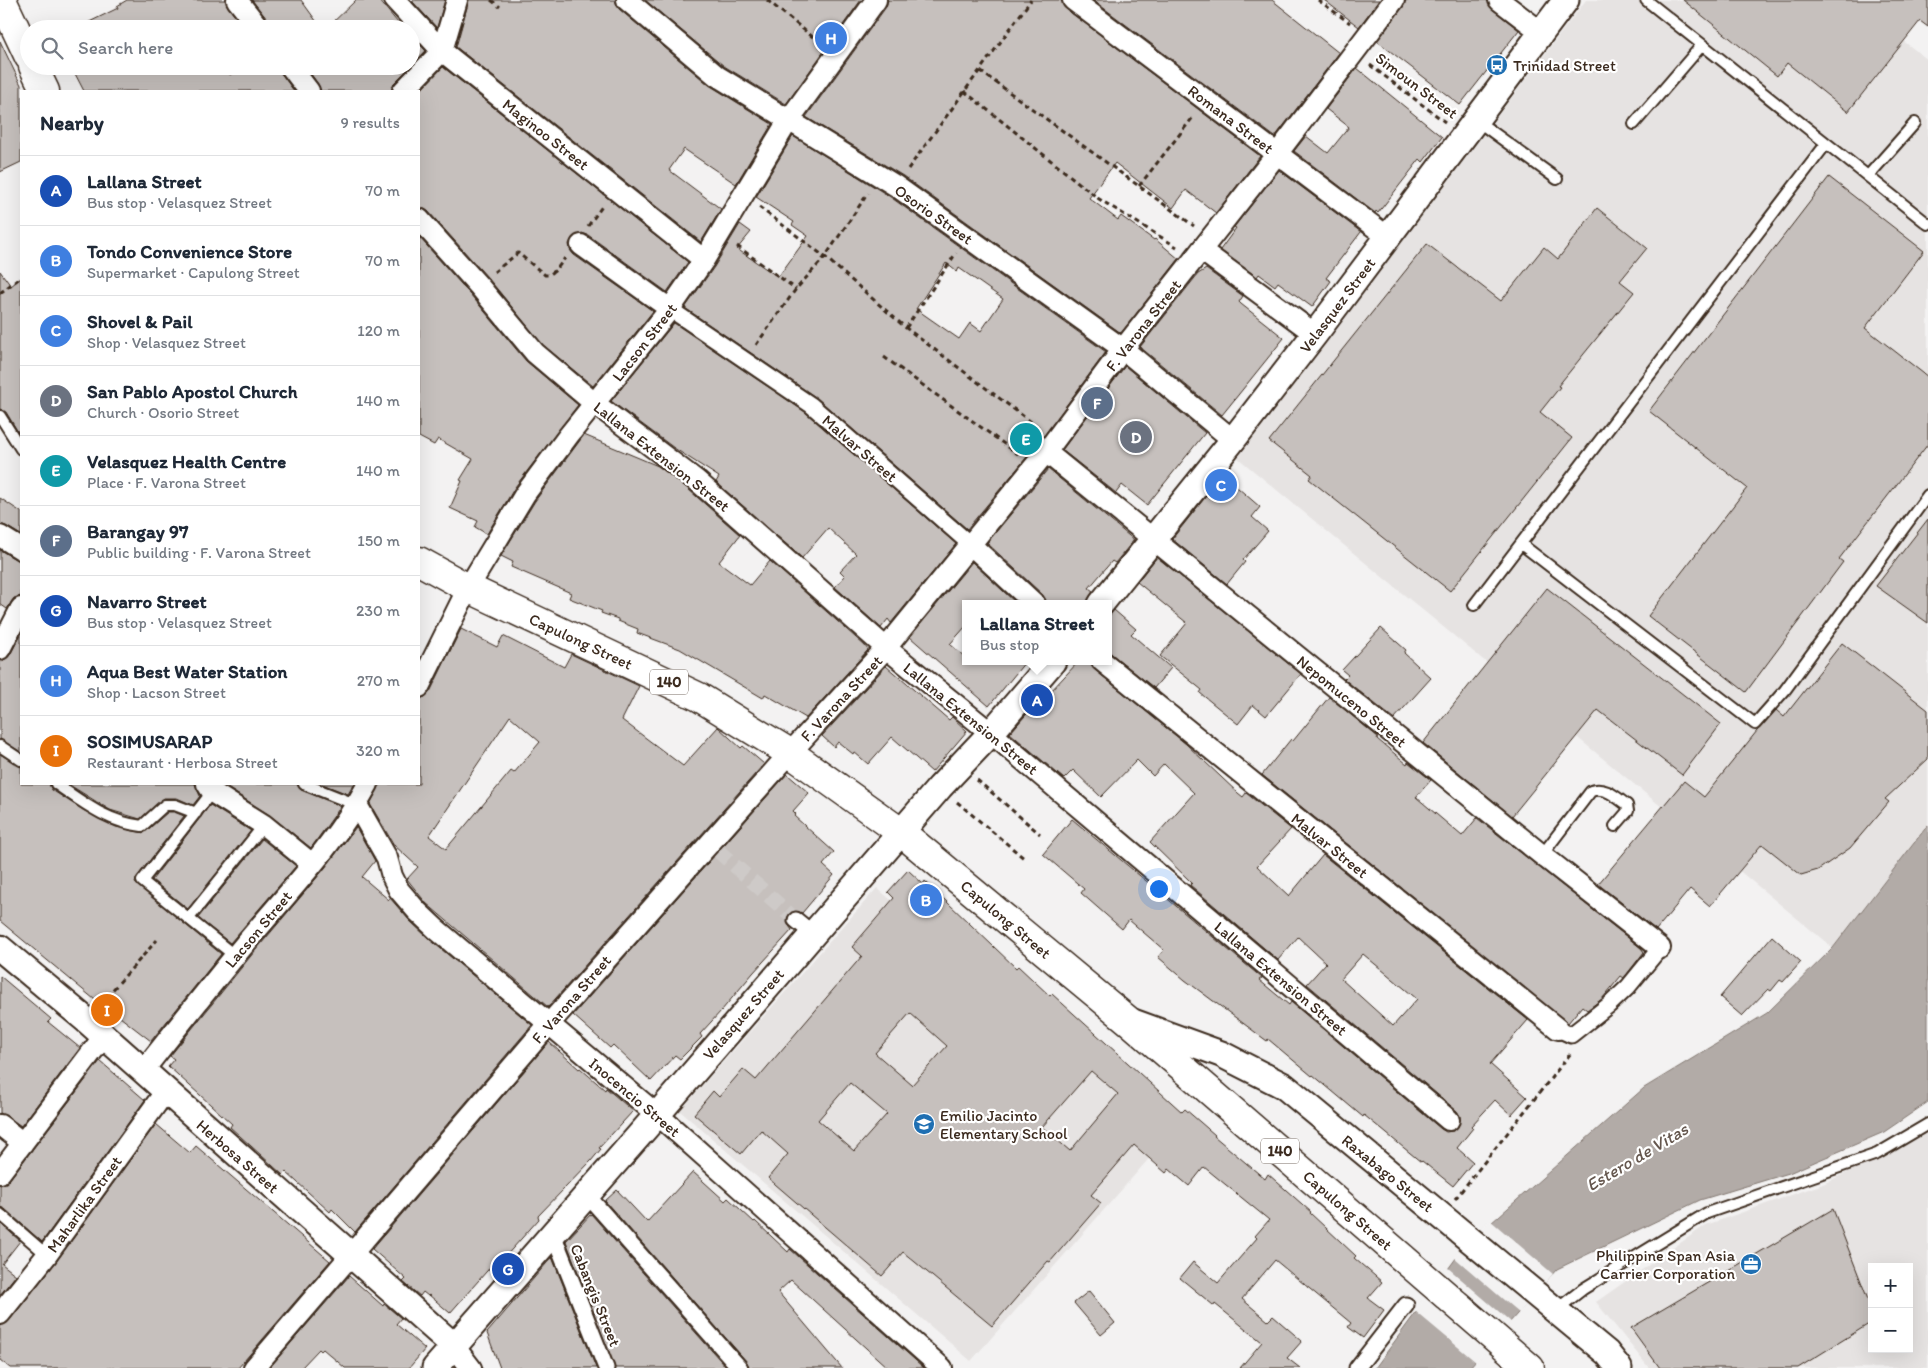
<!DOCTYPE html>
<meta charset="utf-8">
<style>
body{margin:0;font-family:Itim,sans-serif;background:#f2f2f3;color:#1f2937}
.controls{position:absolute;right:15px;bottom:15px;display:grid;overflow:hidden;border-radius:0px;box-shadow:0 5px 20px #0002}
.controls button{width:45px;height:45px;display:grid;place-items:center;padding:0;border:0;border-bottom:1px solid #e0e1e3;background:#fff;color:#1f2937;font:25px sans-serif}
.you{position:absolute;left:1158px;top:888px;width:18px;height:18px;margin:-12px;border:4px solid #fff;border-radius:50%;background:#1a73e8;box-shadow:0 0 0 8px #1a73e833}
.badge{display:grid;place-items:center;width:32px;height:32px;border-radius:50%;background:#1f6fb2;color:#fff;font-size:16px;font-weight:700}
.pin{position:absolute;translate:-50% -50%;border:2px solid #fff;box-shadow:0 1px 5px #0006}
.popup{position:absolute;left:962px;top:600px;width:150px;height:65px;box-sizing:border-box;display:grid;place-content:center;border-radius:0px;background:#fff;filter:drop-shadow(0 1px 4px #0005);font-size:16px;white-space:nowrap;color:#747a83}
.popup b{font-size:19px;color:#1f2937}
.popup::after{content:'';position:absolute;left:50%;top:100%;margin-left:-10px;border:10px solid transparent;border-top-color:#fff}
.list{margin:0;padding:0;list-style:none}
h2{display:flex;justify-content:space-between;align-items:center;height:65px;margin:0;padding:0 20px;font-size:21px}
h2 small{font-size:16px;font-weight:400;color:#747a83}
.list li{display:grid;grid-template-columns:32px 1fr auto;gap:15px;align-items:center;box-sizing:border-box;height:70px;padding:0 20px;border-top:1px solid #e0e1e3}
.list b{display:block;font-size:19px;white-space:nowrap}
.list p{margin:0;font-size:16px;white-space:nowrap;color:#747a83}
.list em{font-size:16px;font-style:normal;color:#747a83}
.icon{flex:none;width:28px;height:28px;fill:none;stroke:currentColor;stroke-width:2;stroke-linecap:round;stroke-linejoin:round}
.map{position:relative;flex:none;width:1928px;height:1368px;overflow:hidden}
.search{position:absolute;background:#fff;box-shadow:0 5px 20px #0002;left:20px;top:20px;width:400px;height:55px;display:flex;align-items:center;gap:12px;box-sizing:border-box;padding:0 18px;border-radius:28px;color:#747a83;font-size:19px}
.panel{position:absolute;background:#fff;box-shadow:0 5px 20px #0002;left:20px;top:90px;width:400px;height:695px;border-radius:0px}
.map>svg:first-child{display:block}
.built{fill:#e6e3e2;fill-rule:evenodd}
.water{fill:#b2aba7;stroke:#827770}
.pier{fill:#f3f2f2}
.building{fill:#c6c0bd;stroke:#3b2a1e;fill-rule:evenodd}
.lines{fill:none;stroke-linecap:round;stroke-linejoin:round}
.pedestrian-tunnel{stroke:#cecac8;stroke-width:15;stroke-dasharray:15 8;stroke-linecap:butt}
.service-casing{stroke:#3b2a1e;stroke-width:14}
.pedestrian-casing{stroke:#3b2a1e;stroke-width:19}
.minor-casing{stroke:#3b2a1e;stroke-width:24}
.tertiary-casing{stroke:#3b2a1e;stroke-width:29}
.primary-casing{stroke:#3b2a1e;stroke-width:31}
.path{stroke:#3b2a1e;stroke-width:3;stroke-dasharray:5 4;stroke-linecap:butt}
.service{stroke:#fff;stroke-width:10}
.pedestrian{stroke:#fff;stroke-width:15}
.minor{stroke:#fff;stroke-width:20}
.tertiary{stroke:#fff;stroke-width:25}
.primary{stroke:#fff;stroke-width:28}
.labels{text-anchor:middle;stroke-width:4.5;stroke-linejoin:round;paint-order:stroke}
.shield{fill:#fff;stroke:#766a62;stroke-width:1}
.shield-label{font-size:15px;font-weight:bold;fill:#3b2a1e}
.poi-label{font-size:16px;fill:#3b2a1e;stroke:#fff;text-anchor:start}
.street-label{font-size:16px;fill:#3b2a1e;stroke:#fff}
.water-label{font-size:18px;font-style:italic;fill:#65574e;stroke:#fff}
</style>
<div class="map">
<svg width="1928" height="1368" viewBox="0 0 1928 1368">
<rect width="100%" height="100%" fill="#f3f2f2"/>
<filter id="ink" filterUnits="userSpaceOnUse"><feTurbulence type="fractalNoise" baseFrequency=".02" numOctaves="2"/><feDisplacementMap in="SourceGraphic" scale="10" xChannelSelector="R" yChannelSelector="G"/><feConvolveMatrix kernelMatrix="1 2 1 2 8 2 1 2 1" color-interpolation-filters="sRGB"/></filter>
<g filter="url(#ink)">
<path class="built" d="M1586 0H1850L1928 60V825L1833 948 1238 458Z
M877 888 1168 1137 971 1361 680 1111Z
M1928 1133V1368H1649L1596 1302 1706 1225 1823 1184ZM1872 1267H1909V1349H1872Z"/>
<path class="water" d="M1928 825V1102L1884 1132 1789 1173 1700 1200 1557 1269 1469 1368H1375L1465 1246 1644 1088 1767 1013 1833 948Z"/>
<path class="pier" d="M1490 1220 1553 1274 1519 1313 1454 1257 1463 1244Z
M1447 1267 1511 1322 1476 1362 1415 1311Z"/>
<path class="building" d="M127 0H225L228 7 245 29H75L118 8 117 6Z
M252 0H301L322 29H272L269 22Z
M356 0H379L403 29H326Z
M413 0H445L437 28 413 2Z
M469 0H615L619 9 709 85 772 124 736 184 684 149 669 170 721 209 701 242 456 47Z
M645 0H861L786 104 724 66Z
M888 0H1061L1066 9 1260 156 1216 213 1186 190 1173 208 1115 163 1089 198 1118 220 1121 216 1154 240 1155 239 1179 259 1121 333 903 176 806 117 886 7Z
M1093 0H1272L1339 53 1275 137Z
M1324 0H1379L1359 27Z
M1406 0H1487L1492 9 1519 30 1460 105 1377 41 1403 7Z
M1683 0H1928V27L1920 21 1848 112 1787 63 1777 76Z
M413 37 426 51 411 66V38Z
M0 41 21 85V162L0 172Z
M71 66H225L230 75 242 66H278L281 73 294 91H84Z
M305 66H411L394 83 391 91H321L318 84Z
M443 67 688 262 667 292 588 235 582 233 572 238 569 244 570 250 574 255 653 311 593 386 543 345 488 278 428 211 419 207V92Z
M1357 68 1442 137 1423 162 1420 159 1378 213 1376 211 1375 213 1294 151 1306 136 1328 153 1349 127 1326 109Z
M793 136 889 196 1106 352 1037 445 967 529 817 398 685 308 714 267 740 224 751 232 737 249 778 277 808 236 792 225 794 222 756 197ZM946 263 957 272 959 268 1003 299 981 331 970 323 959 339 916 309Z
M1279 170 1361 232 1326 278 1331 281 1312 307 1278 282 1275 286 1259 274 1257 277 1220 250 1236 228 1234 227Z
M1829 177 1924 251 1865 328 1928 377V444L1839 559 1843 562 1746 692 1648 616 1747 488 1649 411Z
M1597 208 1647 248 1620 281 1634 292 1558 386 1560 387 1540 412 1572 438 1450 591 1309 479 1312 475 1269 441 1427 244 1501 301 1544 247 1558 259Z
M419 237 470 294 526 361 578 405 515 487 487 534 475 527 478 521 450 508 462 481 460 480 473 459 438 439 434 445 419 437Z
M1206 269 1243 296 1239 302 1241 304 1284 338 1222 415 1140 347 1198 274Z
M0 271 11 286 21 278V437L6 412 0 409Z
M674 323 805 412 956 544 891 623 888 619 881 628 835 587 845 576 840 571 856 554 828 528 802 558 716 482 719 477 674 448 611 401Z
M1125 366 1205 433 1147 505 1122 485 1116 493 1062 450Z
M584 435 658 466 688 489 740 535 719 562 750 585 770 561 865 646 868 650 806 718 765 694 763 698 680 649 637 633 638 629 618 621V619L601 613 602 611 569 598 571 593 511 567 513 562 501 556 535 501Z
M1048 469 1134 540 1115 563 1112 561 1089 588 1093 591 1087 604H1047L1043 595 987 543Z
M1223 475 1260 507 1252 517 1268 531 1243 560 1245 562 1227 584 1172 539Z
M0 498 21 512V535L6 526 0 524Z
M1928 519V623L1876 586Z
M0 550 15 559 21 561V596L14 598 7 609 0 604Z
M1157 557 1301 674 1266 716 1253 705 1238 724 1200 693 1202 690 1160 656 1187 623 1137 582Z
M972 562 1017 604H966V626L950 644 966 658V661H1026L989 706 910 637Z
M1547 588 1721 724 1682 775 1598 710 1512 816 1423 743Z
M1114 610 1136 629 1131 634 1171 668 1154 688 1108 651V616Z
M1381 628 1406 650 1404 653 1431 678 1394 719 1344 679 1348 675 1342 670Z
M461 629 497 647 503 636 564 667 571 654 639 686 622 720 683 766 718 727 741 748 743 746 764 764 548 1007 426 903 407 879 418 867 394 845 370 804 380 784H419V699L425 697 430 692ZM510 716 540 742 514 773 511 771 446 849 429 836Z
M21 634V752L0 739V663L10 655Z
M1842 643 1928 710V759L1885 799 1889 802 1850 848 1818 870 1801 875 1762 844 1710 906 1690 889 1656 930 1598 884 1684 781 1704 797 1757 731 1776 710 1784 717Z
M1079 661H1090L1095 670 1186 744 1238 793 1243 797 1246 793 1291 829 1257 866 1289 896 1323 855 1528 1020 1490 1064 1527 1097 1511 1115 1495 1100 1471 1126 1473 1128 1457 1148 1473 1162 1453 1186 1422 1161 1421 1162 1364 1115 1363 1117 1313 1075 1312 1076 1268 1039 1267 1041 1185 980 1158 957 1164 950 1129 920 1122 929 1081 893 1084 889 1043 854 1072 819 1262 978 1259 980 1289 1005 1291 1002 1441 1129 1446 1132 1453 1131 1458 1127 1460 1116 1457 1111 1307 984 1326 963 1298 937 1278 960 1190 885 1192 883 1150 842 1194 793 1164 764 1153 776 1137 760 1101 797 1073 770 1064 779 1010 733 1032 708 1049 691 1050 692ZM1363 954 1417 999 1393 1026 1341 979Z
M886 666 949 720 952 717 967 731 932 772 892 737 868 764 854 752 853 754 838 742 834 747 822 736Z
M1329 697 1378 737 1377 739 1407 764 1408 762 1431 780 1416 797 1462 836 1477 818 1641 948 1644 952 1624 978 1621 976 1602 999 1587 1010 1582 1006 1568 1023 1262 775 1291 739 1293 741Z
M0 754 21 767V784H49L52 790 83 810 116 827 144 833 168 812H174L184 816 137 877 135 883 221 954 151 1041 120 1017 118 1019 0 921Z
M787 774 809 793 793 811 796 814 794 816 834 852 823 865 834 875 802 913 793 911 788 914 787 923 792 930 753 973 722 1010 700 1034 702 1037 680 1059 675 1055 651 1081 613 1045 610 1048 573 1015Z
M68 784H195L200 796 193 805 177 798H164L140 819 110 810Z
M221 784H297L301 790 341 806 311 848 271 816Z
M322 784H354L348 794Z
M210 805 251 831 188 909 152 880Z
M356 827 375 861 362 877 389 900 390 898 409 920 428 938 532 1025 355 1232 332 1209 330 1212 286 1172 283 1175 230 1127 232 1124 168 1066 174 1059 170 1056 250 957 325 868Z
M262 839 296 866 230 943 198 918Z
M908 870 923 884 925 881 1016 968 1018 966 1050 996 1052 994 1182 1112 1185 1109 1215 1135 1214 1136 1265 1179 1268 1174 1311 1212 1310 1213 1356 1256 1354 1258 1382 1282 1368 1298 1384 1310 1363 1338 1348 1327 1351 1323 1275 1260 1242 1299 1268 1321 1273 1316 1302 1341 1287 1358 1300 1368H1240L1262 1342 1215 1304 1213 1305 1180 1278 1193 1262 1218 1283 1257 1238 1255 1236 1269 1220 1204 1167 1189 1186 1169 1169 1166 1173 1134 1145 1091 1195 1101 1203 1050 1262 1048 1261 992 1326 903 1252 882 1276 768 1178 788 1154 761 1130 741 1154 694 1114 713 1091 719 1097 743 1069 756 1080 862 956 852 947 894 898 888 892ZM910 1013 947 1046 912 1085 875 1053ZM1091 1071 1118 1094 1070 1151 1042 1127ZM850 1083 887 1114 854 1151 818 1120Z
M1772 936 1801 962 1783 982 1780 980 1771 991 1768 989 1742 1016 1720 997Z
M0 976 51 1019 48 1022 80 1048 21 1126 7 1116 0 1113Z
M549 1042 579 1069 580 1068 605 1090 606 1088 633 1111 599 1148 601 1149 591 1161 538 1216 539 1219 504 1258 501 1255 450 1313 429 1295 428 1296 423 1292 420 1296 403 1282 406 1279 372 1249Z
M100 1061 145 1100 42 1242 5 1209 0 1207V1185L9 1180Z
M156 1124 190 1153 196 1146 330 1261 238 1368H10L0 1360V1326L9 1321 56 1262Z
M693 1172 725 1201 728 1198 754 1222 755 1221 788 1252 790 1249 924 1368H888L791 1280 778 1292 842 1368H749L747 1362 605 1201 617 1190 647 1222Z
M1833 1209 1872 1310V1322L1798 1368H1660L1631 1328Z
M591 1214 727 1368H615L566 1241Z
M0 1223 20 1241 2 1264 16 1275 0 1295Z
M552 1257 596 1368H500L487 1333Z
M349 1276 383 1306 384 1304 401 1318 396 1324 425 1349 409 1368H345L323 1349 321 1351 319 1349 301 1368H273L271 1366Z
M1089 1291 1115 1323 1101 1335 1074 1303Z"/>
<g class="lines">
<path class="pedestrian-tunnel" d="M717 850 796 920"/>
<g class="service-casing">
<path id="service" d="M1646 0 1928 224
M1476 120 1557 179
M1634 124 1702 45
M1868 176 1915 123
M0 416 21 449
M1521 544 1755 724 1785 690 1928 495
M1474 605 1826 144
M0 746 21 760
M56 784C84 803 107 822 142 826L165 805H175L196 813
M304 784 357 805
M212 792 142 881 235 956
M1542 855 1591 791C1605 786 1616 797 1627 805L1628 811 1615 826
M189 918 264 825
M0 1214 47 1255
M1556 1310 1583 1289 1707 1213 1877 1154 1928 1124"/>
</g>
<g class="pedestrian-casing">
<path id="pedestrian" d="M670 309 811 405 971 545
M796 920 813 934
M1558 1029 1571 1035 1609 1005 1628 987 1660 948
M587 1195 740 1368
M553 1234 606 1368
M1357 1368 1406 1305"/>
</g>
<g class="minor-casing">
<path id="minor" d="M237 0 260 29
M395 0 442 51 704 260
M627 0 717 76 896 186 1123 349 1233 440
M1073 0 1389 238
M1499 0 1541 32
M290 66 309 91
M403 91 442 51 457 0
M419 219 479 286 535 353 594 403 696 480 886 648 991 733 1449 1120
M581 245 670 309
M1201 250 1315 334
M1046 452 1542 855 1660 948
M0 536 21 549
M971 545 1035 604
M0 649 21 608
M1102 661 1558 1029
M419 687 468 588 525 494 569 435 670 309 704 260 788 121 876 0
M207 784 212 792 264 825 312 864
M357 805 387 858 392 876 399 890 417 911 436 929 667 1123 942 1368
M143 1071C180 1024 217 977 255 932 295 885 339 838 368 784
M0 1125 23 1143
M0 1173 104 1036
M0 1314 47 1255 165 1092
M454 1346 471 1368
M254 1368 549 1024 790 753 886 648 1046 452 1123 349 1277 154 1394 0"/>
</g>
<g class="tertiary-casing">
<path id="tertiary" d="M1101 604 1233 440 1315 334 1566 0
M0 948 86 1020 454 1346
M1133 1022 1221 1054 1284 1086 1607 1353 1619 1368
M435 1368 657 1115 940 787 991 733 1053 661"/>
</g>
<g class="primary-casing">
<path id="primary" d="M2 0 29 57
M33 66 45 91
M419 561 468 588 699 697 790 753 902 833 1130 1022 1530 1368"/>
</g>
<path class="path" d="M491 0 500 7
M767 0 819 42
M1318 0 1350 23
M1370 65 1445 122
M980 71 1194 226
M964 91 1099 199 1177 247
M908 169 1031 0
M1139 186 1194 116
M759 207 825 257 906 328 1039 428
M588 226 603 205
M737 246 796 289
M494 272 518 253 545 275H549L556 270 565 258
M0 293 21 277
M906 328 956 253
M756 345 796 289 825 257 868 193
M884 357 1018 454
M977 780 1040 834
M957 802 1025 859
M101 1003 157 940
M1455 1199 1571 1053"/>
<use href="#service" class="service"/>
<use href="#pedestrian" class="pedestrian"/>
<use href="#minor" class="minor"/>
<use href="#tertiary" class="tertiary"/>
<use href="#primary" class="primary"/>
</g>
</g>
<defs>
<g id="bus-disc" transform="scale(1.125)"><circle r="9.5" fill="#1f6fb2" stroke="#fff"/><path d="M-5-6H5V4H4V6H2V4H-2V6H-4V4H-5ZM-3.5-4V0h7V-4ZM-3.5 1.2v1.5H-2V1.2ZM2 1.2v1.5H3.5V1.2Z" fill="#fff"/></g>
<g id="school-disc" transform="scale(1.125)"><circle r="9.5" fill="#1f6fb2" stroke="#fff"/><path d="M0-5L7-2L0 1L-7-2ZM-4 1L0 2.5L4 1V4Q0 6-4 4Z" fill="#fff"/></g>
<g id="office-disc" transform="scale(1.125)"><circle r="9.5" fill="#1f6fb2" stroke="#fff"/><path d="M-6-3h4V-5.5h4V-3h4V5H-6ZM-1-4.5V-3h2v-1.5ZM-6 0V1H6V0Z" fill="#fff"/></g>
</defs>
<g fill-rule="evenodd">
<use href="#bus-disc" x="1497" y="65"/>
<use href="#school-disc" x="924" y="1124"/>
<use href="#office-disc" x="1751" y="1264"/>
</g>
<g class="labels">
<g class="shield">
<rect x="650" y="669.5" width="38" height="25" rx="4"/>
<rect x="1261" y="1138.5" width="38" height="25" rx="4"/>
</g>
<g class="shield-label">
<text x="669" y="687">140</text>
<text x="1280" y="1156">140</text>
</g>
<g class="poi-label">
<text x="1513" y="71">Trinidad Street</text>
<text x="940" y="1121">Emilio Jacinto<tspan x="940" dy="18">Elementary School</tspan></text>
<text x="1735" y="1261" text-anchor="end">Philippine Span Asia<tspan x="1735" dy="18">Carrier Corporation</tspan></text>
</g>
<g class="street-label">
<text transform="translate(1417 85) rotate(37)" y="6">Simoun Street</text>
<text transform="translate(1231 119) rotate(37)" y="6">Romana Street</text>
<text transform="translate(546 134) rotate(38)" y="6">Maginoo Street</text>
<text transform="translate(934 214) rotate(35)" y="6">Osorio Street</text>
<text transform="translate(1337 305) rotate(-53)" y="6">Velasquez Street</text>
<text transform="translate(1143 325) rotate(-52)" y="6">F. Varona Street</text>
<text transform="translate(644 342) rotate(-52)" y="6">Lacson Street</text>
<text transform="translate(860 448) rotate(41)" y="6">Malvar Street</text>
<text transform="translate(662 456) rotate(38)" y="6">Lallana Extension Street</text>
<text transform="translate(581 641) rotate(25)" y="6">Capulong Street</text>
<text transform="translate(841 698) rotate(-47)" y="6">F. Varona Street</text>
<text transform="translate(1352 701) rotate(39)" y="6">Nepomuceno Street</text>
<text transform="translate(971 718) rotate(39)" y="6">Lallana Extension Street</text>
<text transform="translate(1330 845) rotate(39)" y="6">Malvar Street</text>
<text transform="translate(1006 919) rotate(40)" y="6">Capulong Street</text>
<text transform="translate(258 929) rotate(-50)" y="6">Lacson Street</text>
<text transform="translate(1281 978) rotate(40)" y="6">Lallana Extension Street</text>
<text transform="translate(571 999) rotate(-49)" y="6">F. Varona Street</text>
<text transform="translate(743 1014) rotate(-49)" y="6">Velasquez Street</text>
<text transform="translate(635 1097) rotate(40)" y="6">Inocencio Street</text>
<text transform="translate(238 1156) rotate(41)" y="6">Herbosa Street</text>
<text transform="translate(1388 1173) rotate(39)" y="6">Raxabago Street</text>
<text transform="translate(84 1204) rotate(-54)" y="6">Maharlika Street</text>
<text transform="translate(1348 1210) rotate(41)" y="6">Capulong Street</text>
<text transform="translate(596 1295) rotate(68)" y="6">Cabangis Street</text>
</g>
<g class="water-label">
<text transform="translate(1637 1157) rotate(-31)" y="6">Estero de Vitas</text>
</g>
</g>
</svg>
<div class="controls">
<button>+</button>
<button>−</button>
</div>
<div class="you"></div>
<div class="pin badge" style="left:1037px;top:700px;background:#1a4fb4">A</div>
<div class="popup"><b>Lallana Street</b>Bus stop</div>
<div class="pin badge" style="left:926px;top:900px;background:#3f7fe0">B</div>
<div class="pin badge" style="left:1221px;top:485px;background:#3f7fe0">C</div>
<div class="pin badge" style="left:1136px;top:437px;background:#6b7280">D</div>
<div class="pin badge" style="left:1026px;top:439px;background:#0f9aa8">E</div>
<div class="pin badge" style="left:1097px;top:403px;background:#5c6f8a">F</div>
<div class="pin badge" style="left:508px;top:1269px;background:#1a4fb4">G</div>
<div class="pin badge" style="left:831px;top:38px;background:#3f7fe0">H</div>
<div class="pin badge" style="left:107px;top:1010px;background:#e8710a">I</div>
<div class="search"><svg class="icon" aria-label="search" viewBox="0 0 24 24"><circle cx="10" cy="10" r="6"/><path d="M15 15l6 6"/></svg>Search here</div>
<section class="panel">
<h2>Nearby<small>9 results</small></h2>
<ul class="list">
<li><span class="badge" style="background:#1a4fb4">A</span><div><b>Lallana Street</b><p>Bus stop · Velasquez Street</p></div><em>70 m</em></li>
<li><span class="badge" style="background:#3f7fe0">B</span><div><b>Tondo Convenience Store</b><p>Supermarket · Capulong Street</p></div><em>70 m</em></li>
<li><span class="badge" style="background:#3f7fe0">C</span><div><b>Shovel &amp; Pail</b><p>Shop · Velasquez Street</p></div><em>120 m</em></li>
<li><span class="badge" style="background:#6b7280">D</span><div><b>San Pablo Apostol Church</b><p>Church · Osorio Street</p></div><em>140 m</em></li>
<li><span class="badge" style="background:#0f9aa8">E</span><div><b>Velasquez Health Centre</b><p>Place · F. Varona Street</p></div><em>140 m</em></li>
<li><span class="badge" style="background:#5c6f8a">F</span><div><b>Barangay 97</b><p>Public building · F. Varona Street</p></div><em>150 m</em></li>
<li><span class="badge" style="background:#1a4fb4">G</span><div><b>Navarro Street</b><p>Bus stop · Velasquez Street</p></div><em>230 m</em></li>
<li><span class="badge" style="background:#3f7fe0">H</span><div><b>Aqua Best Water Station</b><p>Shop · Lacson Street</p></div><em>270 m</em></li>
<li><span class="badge" style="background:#e8710a">I</span><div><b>SOSIMUSARAP</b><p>Restaurant · Herbosa Street</p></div><em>320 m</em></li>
</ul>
</section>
</div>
